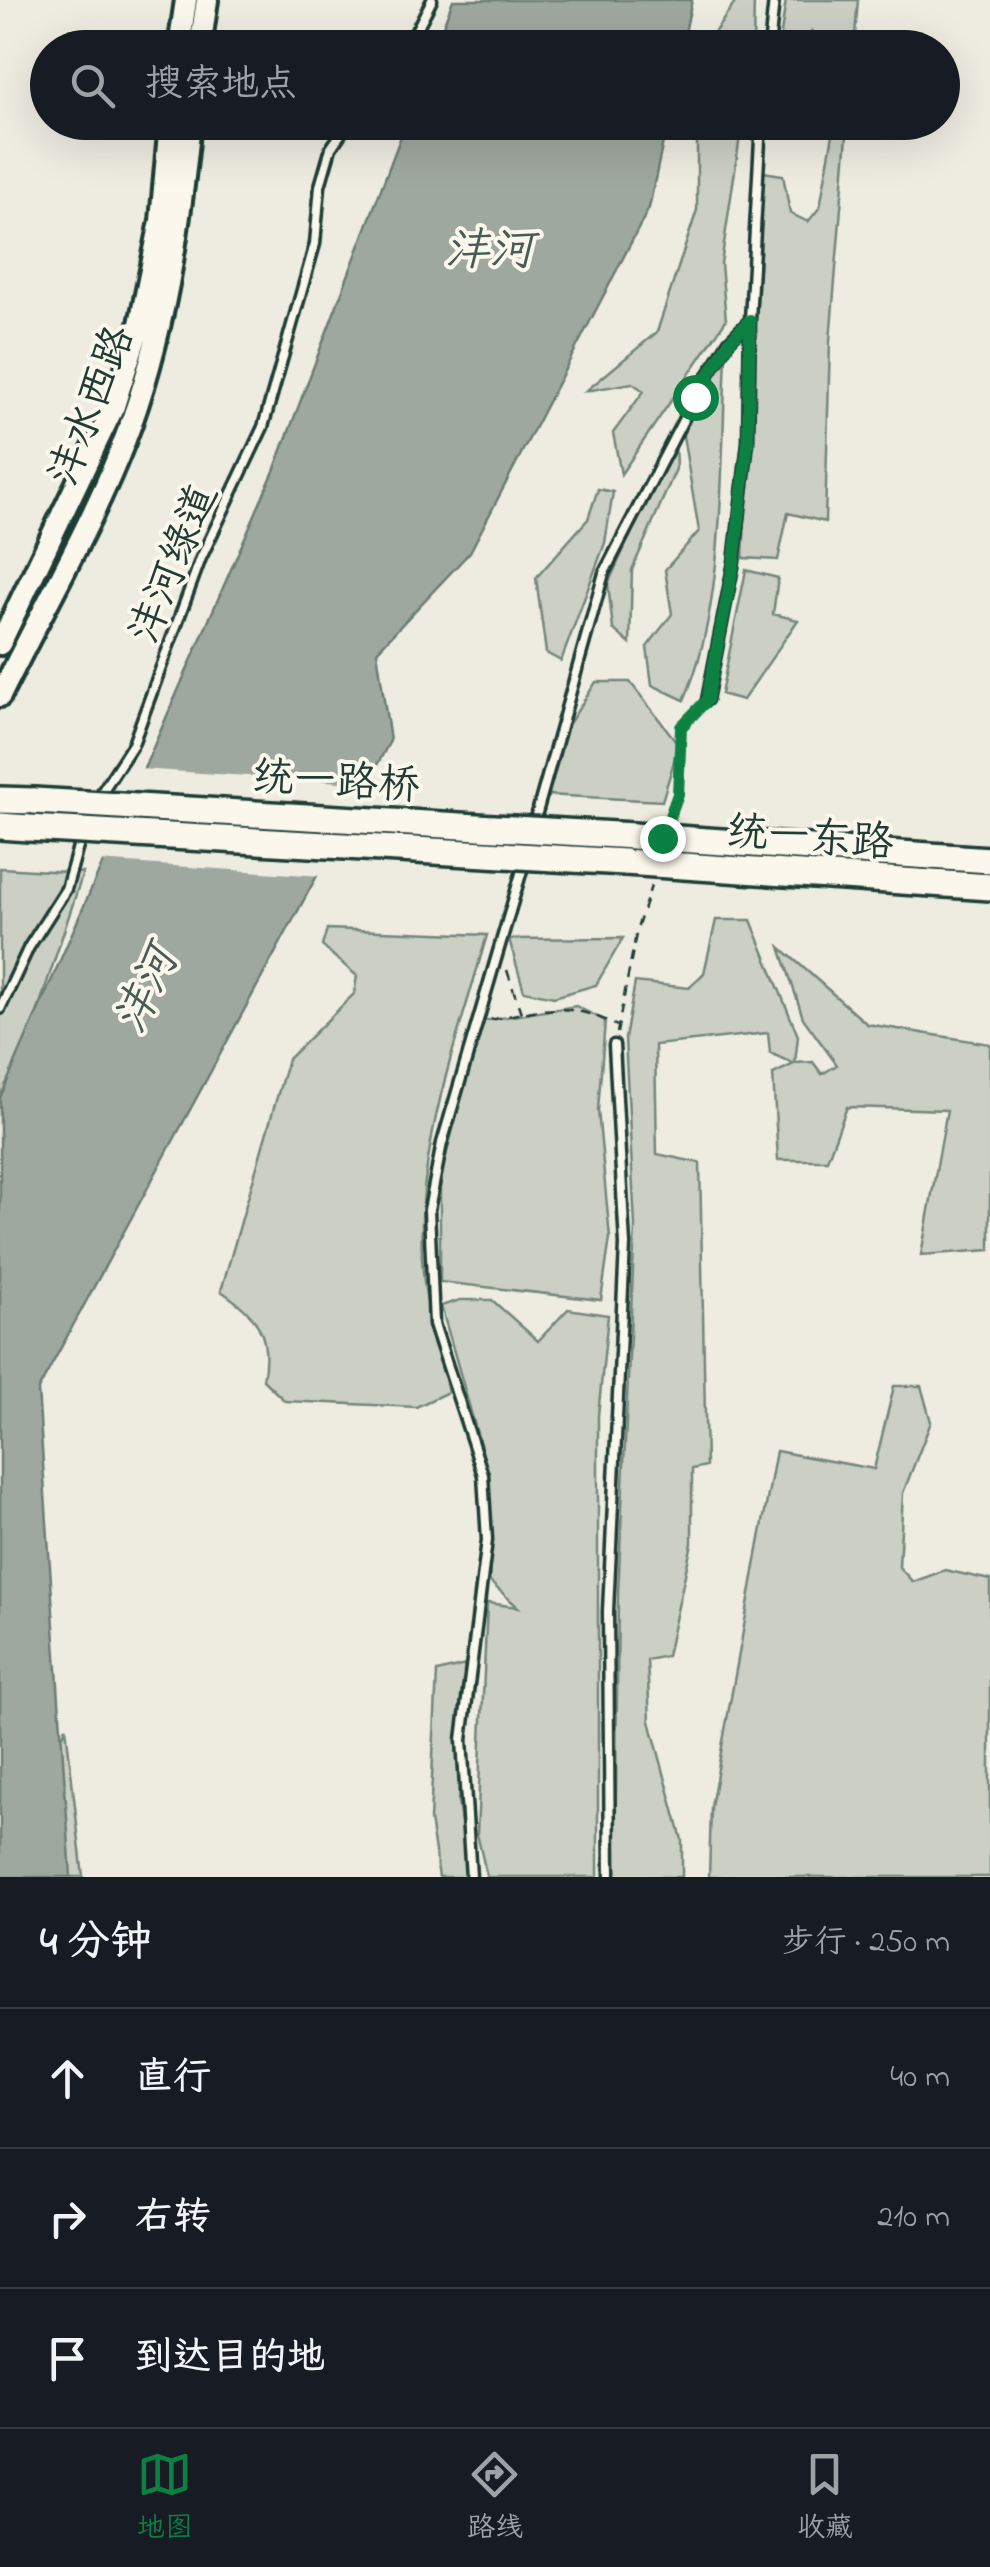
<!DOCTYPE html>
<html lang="zh">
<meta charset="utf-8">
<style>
body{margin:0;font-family:"Indie Flower","LXGW WenKai TC",sans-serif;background:#242831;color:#f1f3f6}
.stop{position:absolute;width:30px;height:30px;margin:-22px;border:8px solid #0b8043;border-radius:50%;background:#fff}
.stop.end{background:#0b8043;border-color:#fff;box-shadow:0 2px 10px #0008}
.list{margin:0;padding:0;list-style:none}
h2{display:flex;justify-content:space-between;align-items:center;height:130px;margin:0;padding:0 40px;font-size:42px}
h2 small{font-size:32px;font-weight:400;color:#9ea1a6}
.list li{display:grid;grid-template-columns:65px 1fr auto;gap:30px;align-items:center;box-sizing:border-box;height:140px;padding:0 40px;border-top:2px solid #363941}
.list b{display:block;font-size:38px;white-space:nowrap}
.list em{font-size:32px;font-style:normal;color:#9ea1a6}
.icon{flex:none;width:55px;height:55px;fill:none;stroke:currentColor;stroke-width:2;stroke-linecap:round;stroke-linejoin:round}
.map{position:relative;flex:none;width:990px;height:1877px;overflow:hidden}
.search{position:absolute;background:#171b24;box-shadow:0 10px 40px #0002;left:30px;right:30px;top:30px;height:110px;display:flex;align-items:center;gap:25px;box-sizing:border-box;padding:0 35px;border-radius:55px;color:#9ea1a6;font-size:38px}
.sheet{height:550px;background:#171b24}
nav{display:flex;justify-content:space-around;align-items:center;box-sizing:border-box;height:140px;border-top:2px solid #363941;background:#171b24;font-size:28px;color:#9ea1a6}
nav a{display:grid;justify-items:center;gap:5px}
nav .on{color:#0b8043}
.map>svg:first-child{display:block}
.green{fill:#cbcfc4;stroke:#75867c;stroke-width:2.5}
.water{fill:#9fa89f;stroke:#6c7d74;stroke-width:2.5}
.pier{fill:#eeece1}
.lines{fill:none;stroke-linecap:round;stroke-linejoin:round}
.service-casing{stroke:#1f3d34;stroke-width:15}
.tertiary-casing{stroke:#1f3d34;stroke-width:28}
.primary-casing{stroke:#1f3d34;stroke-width:32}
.path{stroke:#1f3d34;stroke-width:2.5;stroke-dasharray:10 8;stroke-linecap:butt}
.service{stroke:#fbf7ec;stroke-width:8}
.tertiary{stroke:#fbf7ec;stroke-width:20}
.primary{stroke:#fbf7ec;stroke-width:25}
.primary-bridge-casing{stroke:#1f3d34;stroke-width:32;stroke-linecap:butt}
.primary-bridge{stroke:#fbf7ec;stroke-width:25}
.route{stroke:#0b8043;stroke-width:12}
.labels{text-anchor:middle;stroke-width:8;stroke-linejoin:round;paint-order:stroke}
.street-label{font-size:42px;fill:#1f3d34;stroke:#fbf7ec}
.water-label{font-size:45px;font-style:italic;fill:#455d54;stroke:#fbf7ec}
</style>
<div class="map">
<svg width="990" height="1877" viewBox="0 0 990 1877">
<rect width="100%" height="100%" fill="#eeece1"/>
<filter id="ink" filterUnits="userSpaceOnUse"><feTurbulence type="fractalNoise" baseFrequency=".01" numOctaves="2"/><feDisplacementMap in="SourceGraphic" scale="20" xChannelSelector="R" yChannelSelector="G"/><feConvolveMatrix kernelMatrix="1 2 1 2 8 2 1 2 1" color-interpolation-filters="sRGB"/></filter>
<g filter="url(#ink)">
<path class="green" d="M737 0H754L753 47H704Z
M786 0H858L854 47H813L812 30 806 47H779Z
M697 123H742L721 264 726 320 621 474 613 433 644 391 632 383 586 391 657 332 697 210Z
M835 123H848L830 341 825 522 788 513 778 560 743 558 763 172 783 175 790 213 808 222 820 207Z
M726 356C721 458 726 608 684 700L652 685 647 647 672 614 665 570 699 531 682 430Z
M675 436 676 469 632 570 630 644 613 629 608 584Z
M598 489 613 492 605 543 561 661 546 653 536 578 588 519Z
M746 570 778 578 773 614 798 620 743 700 721 694Z
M596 682H630L679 745 662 801 546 795 559 739Z
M0 868 83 873 0 1126Z
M716 920H751L798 1036 795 1063 813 1062 822 1074 837 1065 803 1018 780 947 867 1024 990 1044V1250L921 1255 947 1110 847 1107 827 1160H778L773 1074 794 1064 770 1053 768 1033 655 1045 657 1154 700 1163 706 1466 692 1469V1543L667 1656 647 1660 650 1721 682 1840V1877H615L618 1594 635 1226 625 1039 635 982 689 988 704 973Z
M327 929 487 935C456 1045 413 1155 423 1272 426 1311 440 1353 448 1392L416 1407 285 1401 263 1380C272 1335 257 1315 221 1291L288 1059 354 994 357 976 322 946Z
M623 938 596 985 554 997 524 991 509 939Z
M576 1006 605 1021 598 1110 610 1238 601 1300 440 1282V1178L482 1021Z
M460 1300H492L538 1341 568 1309 608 1315 598 1416V1877H487L477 1834 487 1603 518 1607 490 1582 482 1451 441 1306Z
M894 1386H921L931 1422 903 1493 899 1567 913 1582 945 1570 990 1580V1877H709L711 1807 776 1451 874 1469Z
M465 1665 458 1802 469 1877H439L430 1820 437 1672Z
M66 1727 83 1877H9Z"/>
<path class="water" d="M453 0H692L682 47H435Z
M406 123H667L649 208 470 552 377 651 390 741 38 1390 71 1877H0V1098L274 471Z"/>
<path class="pier" d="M139 769 372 784 323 876 98 861Z"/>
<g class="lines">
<g class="service-casing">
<path id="service" d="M407 48 432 0
M769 48 774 0
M707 700 734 562 748 442 750 320
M533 827 604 573 695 397 729 341 750 320 761 122
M0 1009 29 947 66 889 87 815 133 744 201 558 263 427 315 244 320 186 331 148 349 122
M471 1877 462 1740 487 1540 483 1475 434 1324 429 1210 442 1143 525 860
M610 1877 608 1611 625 1245 614 1045"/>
</g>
<g class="tertiary-casing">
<path id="tertiary" d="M179 48 186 0
M200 48 207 0
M0 644 114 406 140 324 161 221 170 122
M0 696C41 612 90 529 124 442 164 339 179 232 190 122"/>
</g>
<g class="primary-casing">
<path id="primary" d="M0 800 34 801
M0 826 29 828
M633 836 990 860
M625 862 990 887"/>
</g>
<path class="path" d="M669 818 677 794 681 727 699 710
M507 970 521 1013
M491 1020C541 1008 571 1001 617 1026
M617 1033 637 929 651 886"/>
<use href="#service" class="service"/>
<use href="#tertiary" class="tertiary"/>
<use href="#primary" class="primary"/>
<g class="primary-bridge-casing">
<path id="primary-bridge" d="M34 801 633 836
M29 828 625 862"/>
</g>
<use href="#primary-bridge" class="primary-bridge"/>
</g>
</g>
<g class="lines" filter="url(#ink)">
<path class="route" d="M662 838 678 794 681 727 707 700 734 562 748 442 750 320 730 341 695 397"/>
</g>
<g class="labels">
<g class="street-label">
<text transform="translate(89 405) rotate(-69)" y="15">沣水西路</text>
<text transform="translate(171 563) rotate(-68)" y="15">沣河绿道</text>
<text transform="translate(336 779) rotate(3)" y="15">统一路桥</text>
<text transform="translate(810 835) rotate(4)" y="15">统一东路</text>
</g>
<g class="water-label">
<text x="489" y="264">沣河</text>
<text transform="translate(144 989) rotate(-65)" y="16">沣河</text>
</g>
</g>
</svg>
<div class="stop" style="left:695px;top:397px"></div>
<div class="stop end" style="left:662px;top:838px"></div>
<div class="search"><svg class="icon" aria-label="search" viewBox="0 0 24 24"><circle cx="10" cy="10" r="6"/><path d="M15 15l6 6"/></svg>搜索地点</div>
</div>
<section class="sheet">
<h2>4 分钟<small>步行 · 250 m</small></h2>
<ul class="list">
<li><svg class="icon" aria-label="ahead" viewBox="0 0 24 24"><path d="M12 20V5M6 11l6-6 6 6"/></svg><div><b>直行</b></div><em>40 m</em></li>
<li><svg class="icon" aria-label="right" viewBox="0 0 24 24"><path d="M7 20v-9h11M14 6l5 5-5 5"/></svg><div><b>右转</b></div><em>210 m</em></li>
<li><svg class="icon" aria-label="arrive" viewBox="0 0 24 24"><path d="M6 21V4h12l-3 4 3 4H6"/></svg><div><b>到达目的地</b></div></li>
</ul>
</section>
<nav>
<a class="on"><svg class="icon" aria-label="map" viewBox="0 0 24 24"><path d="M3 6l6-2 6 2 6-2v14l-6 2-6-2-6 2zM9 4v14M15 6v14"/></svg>地图</a>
<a><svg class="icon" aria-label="directions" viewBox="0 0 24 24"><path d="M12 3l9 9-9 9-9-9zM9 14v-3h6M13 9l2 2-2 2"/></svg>路线</a>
<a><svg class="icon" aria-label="saved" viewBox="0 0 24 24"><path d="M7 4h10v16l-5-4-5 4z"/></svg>收藏</a>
</nav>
